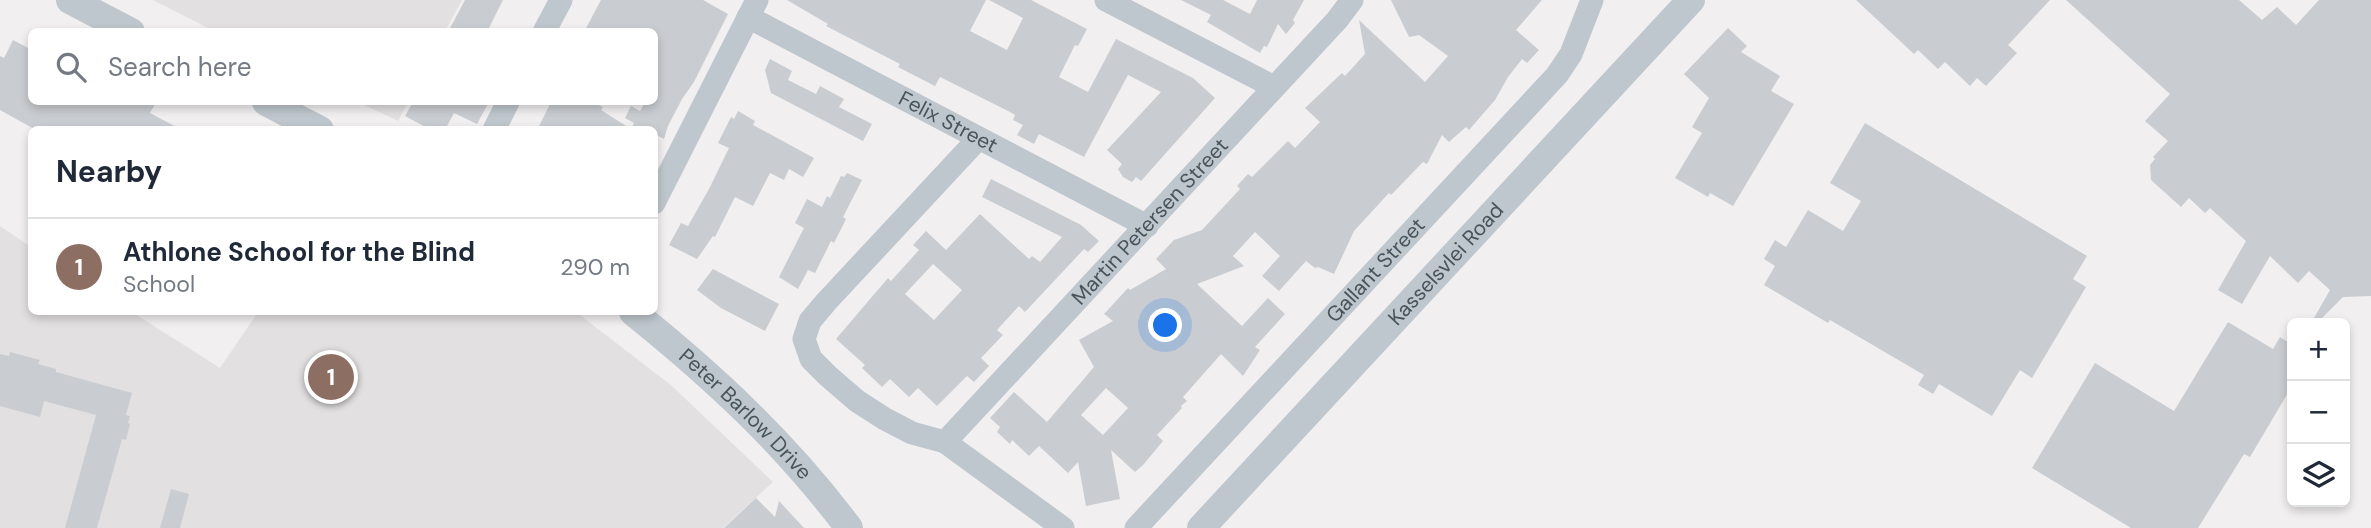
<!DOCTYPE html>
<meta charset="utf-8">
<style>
body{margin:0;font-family:"DM Sans",sans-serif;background:#f2f2f3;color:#1f2937}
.controls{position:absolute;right:21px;bottom:21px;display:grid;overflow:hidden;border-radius:10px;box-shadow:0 4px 10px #0003}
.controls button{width:63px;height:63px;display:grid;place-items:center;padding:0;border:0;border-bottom:2px solid #e0e1e3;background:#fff;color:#1f2937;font:35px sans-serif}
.you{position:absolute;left:1166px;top:326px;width:24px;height:24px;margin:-18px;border:5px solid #fff;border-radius:50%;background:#1a73e8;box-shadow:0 0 0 10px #1a73e833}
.badge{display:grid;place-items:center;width:46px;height:46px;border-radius:50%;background:#111827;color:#fff;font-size:23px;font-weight:700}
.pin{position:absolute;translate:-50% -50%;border:4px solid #fff;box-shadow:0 2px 7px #0006}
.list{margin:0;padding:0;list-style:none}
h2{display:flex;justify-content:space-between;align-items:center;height:91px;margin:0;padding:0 28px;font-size:30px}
h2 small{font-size:23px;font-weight:400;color:#747a83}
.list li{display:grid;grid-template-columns:46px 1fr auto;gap:21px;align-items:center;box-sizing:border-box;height:98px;padding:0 28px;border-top:2px solid #e0e1e3}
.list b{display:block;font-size:26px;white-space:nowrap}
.list p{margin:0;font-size:23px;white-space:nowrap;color:#747a83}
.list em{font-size:23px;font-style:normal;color:#747a83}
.icon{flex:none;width:38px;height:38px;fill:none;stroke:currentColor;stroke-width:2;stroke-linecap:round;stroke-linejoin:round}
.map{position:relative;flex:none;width:2371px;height:528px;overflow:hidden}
.search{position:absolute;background:#fff;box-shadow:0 4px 10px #0003;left:28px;top:28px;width:630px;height:77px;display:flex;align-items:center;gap:18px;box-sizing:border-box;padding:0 24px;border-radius:10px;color:#747a83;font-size:26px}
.panel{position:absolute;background:#fff;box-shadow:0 4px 10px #0003;left:28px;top:126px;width:630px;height:189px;border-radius:10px}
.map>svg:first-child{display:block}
.education{fill:#e2e0e0}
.building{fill:#c9cdd1;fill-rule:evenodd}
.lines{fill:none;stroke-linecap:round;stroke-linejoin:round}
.minor{stroke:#bec7cd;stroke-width:23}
.tertiary{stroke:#bec7cd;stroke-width:28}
.labels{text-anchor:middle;stroke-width:5;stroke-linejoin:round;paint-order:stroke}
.street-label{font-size:21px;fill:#48545b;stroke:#fff}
</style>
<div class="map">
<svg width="2371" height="528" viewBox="0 0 2371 528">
<rect width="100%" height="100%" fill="#f1efef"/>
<path class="education" d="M153 0H462L445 31 216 32Z
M358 102H408L398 121Z
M0 226 31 247 32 312H132L220 368 258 312H576L672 386 773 482 723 528H0Z"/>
<path class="building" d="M465 0H503L487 32H448Z
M601 0H703L728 14 694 82 682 99 668 126 664 139 654 134V130H537L551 102H592L603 107 601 110 631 129 634 123 625 118 631 106 640 111 645 102H654V32H584Z
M787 0H986L970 31 1007 50 1023 18 989 0H1031L1087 29 1078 46 1075 45 1059 77 1088 92 1116 39 1193 78 1215 98 1141 181 1136 177 1132 182 1123 177 1118 169 1122 164 1107 150 1161 92 1128 75 1084 157 1039 134 1034 144 1017 135 1023 125 1013 120 1015 115 1010 112 940 77 935 86 898 67 900 64 826 26 828 24Z
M1181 0H1223L1250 14 1257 0H1304L1293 20 1295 23 1286 34 1278 24 1267 47 1264 46 1260 53 1207 22 1211 15Z
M1391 0H1542L1516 30 1539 50 1527 63 1522 59 1508 77 1495 100 1469 130 1466 127 1449 142 1442 135 1427 164 1423 162 1391 195 1389 193 1354 231 1334 274 1318 267 1315 268 1306 261 1279 291 1262 276 1280 256 1255 232 1233 256 1244 266 1197 284 1242 326 1268 298 1285 314 1255 347 1260 350 1243 376 1221 354 1183 397 1187 401 1181 406 1182 408 1157 435 1163 441 1143 465 1135 472 1111 450 1120 499 1086 506 1078 462 1068 473 1039 446 1029 456 1012 440 1010 444 997 432 1000 427 990 418 1014 392 1047 422 1094 367 1079 340 1113 321 1104 314 1128 288 1130 290 1166 269 1156 259 1174 240 1202 230 1240 189 1237 186 1248 174 1252 177 1288 141 1295 148 1320 122 1305 108 1342 73 1345 76 1365 54 1359 20 1425 82 1448 56 1419 35 1409 37ZM1106 388 1128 408 1103 435 1081 415Z
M1856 0H2050L2008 45 2017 53 1986 86 1977 78 1970 86 1945 62 1938 69 1918 50 1914 54Z
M2066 0H2239L2262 20 2277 7 2296 25 2319 0H2371V296L2343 297 2318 322 2314 318 2330 290 2309 271 2298 283 2270 256 2242 304 2218 290 2246 241 2210 208 2205 213 2189 198 2181 207 2151 180 2150 165 2155 159 2153 157 2168 141 2145 121 2170 94Z
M1728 28 1747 46 1741 52 1780 76 1771 91 1794 104 1733 206 1710 193 1708 197 1675 178 1702 133 1692 127 1709 98 1684 74Z
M13 40 32 50V102H156L150 113 182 130H36L0 110V56L4 58Z
M770 59 792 71 788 80 816 94 820 86 844 99 839 107 872 124 863 141 771 93 765 70Z
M413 102H489L477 124 454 113 447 126 439 130H431L405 116Z
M738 111 755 121 753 125 814 158 803 177 789 169 784 180 770 173 753 206 735 197 715 237 713 236 697 259 669 245 681 223 688 226 709 189 729 148 718 143 731 117 734 119Z
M1865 123 2087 256 2073 279 2086 287 2032 378 2020 370 1992 416 1939 384 1933 394 1918 385 1924 375 1830 320 1828 323 1764 285 1775 266 1764 259 1775 240 1786 247 1808 210 1843 231 1861 201 1830 183Z
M847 173 862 180 843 217 846 219 834 243 831 241 815 273 808 270 798 289 779 277 804 228 795 223 807 199 822 207 827 196 830 198 841 176 844 177Z
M991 179 1081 225 1099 241 1088 252 1084 249 1025 312 1019 306 997 330 1003 335 981 358 989 366 974 382 967 376 937 406 918 388 909 397 890 379 882 387 862 368 865 365 836 339 888 278 891 281 919 250 913 245 926 231 946 250 980 214 1029 259 1032 256 1040 262 1062 237 982 197ZM933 264 962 290 934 320 905 294Z
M713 269 779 304 765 331 721 308 697 290Z
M2228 322 2273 349 2280 337 2292 345V386L2250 457 2244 454 2198 528H2131L2032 468 2095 363 2174 411Z
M10 352 40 360 38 364 56 369V372L132 393 126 415 130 416 128 423 130 424 126 440 122 439 97 528H65L96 415 44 401 40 417 0 406V354L9 356Z
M171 489 189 494 180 528H160Z
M756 498 775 517 779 501 804 528H724Z"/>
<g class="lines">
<g class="minor">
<path d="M1106 0 1274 87"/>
<path id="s1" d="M748 17 1147 226"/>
<path d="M544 32 561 0"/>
<path d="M494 130 508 102"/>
<path d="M978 139 826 302 810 321 804 339 811 359 828 376 857 401 885 419 912 433 945 442 1063 528"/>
<path d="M654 203 757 0"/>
<path id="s2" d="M945 442 1337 20 1352 0"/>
<path id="s3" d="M1136 528 1557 75 1571 54 1592 0"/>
</g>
<g class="tertiary">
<path d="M70 0 131 32"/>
<path d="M266 102 320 130"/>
<path id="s4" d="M633 312C714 377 786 444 849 528"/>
<path id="s5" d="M1201 528 1691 0"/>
</g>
</g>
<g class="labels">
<g class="street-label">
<text dy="7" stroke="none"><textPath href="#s1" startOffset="226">Felix Street</textPath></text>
<text dy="7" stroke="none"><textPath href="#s2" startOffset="301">Martin Petersen Street</textPath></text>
<text dy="7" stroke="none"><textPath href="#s5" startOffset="360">Kasselsvlei Road</textPath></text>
<text dy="7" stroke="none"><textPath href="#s3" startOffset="352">Gallant Street</textPath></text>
<text dy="7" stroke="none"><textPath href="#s4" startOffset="152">Peter Barlow Drive</textPath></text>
</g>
</g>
</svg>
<div class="controls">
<button>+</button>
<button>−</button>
<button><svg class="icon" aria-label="layers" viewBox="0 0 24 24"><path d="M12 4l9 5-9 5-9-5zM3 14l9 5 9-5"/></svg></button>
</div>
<div class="you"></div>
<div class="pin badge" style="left:331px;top:377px;background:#8d6e63">1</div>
<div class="search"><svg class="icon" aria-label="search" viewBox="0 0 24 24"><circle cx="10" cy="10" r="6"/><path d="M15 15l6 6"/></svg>Search here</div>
<section class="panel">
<h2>Nearby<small></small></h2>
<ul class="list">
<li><span class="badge" style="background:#8d6e63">1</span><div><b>Athlone School for the Blind</b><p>School</p></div><em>290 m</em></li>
</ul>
</section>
</div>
